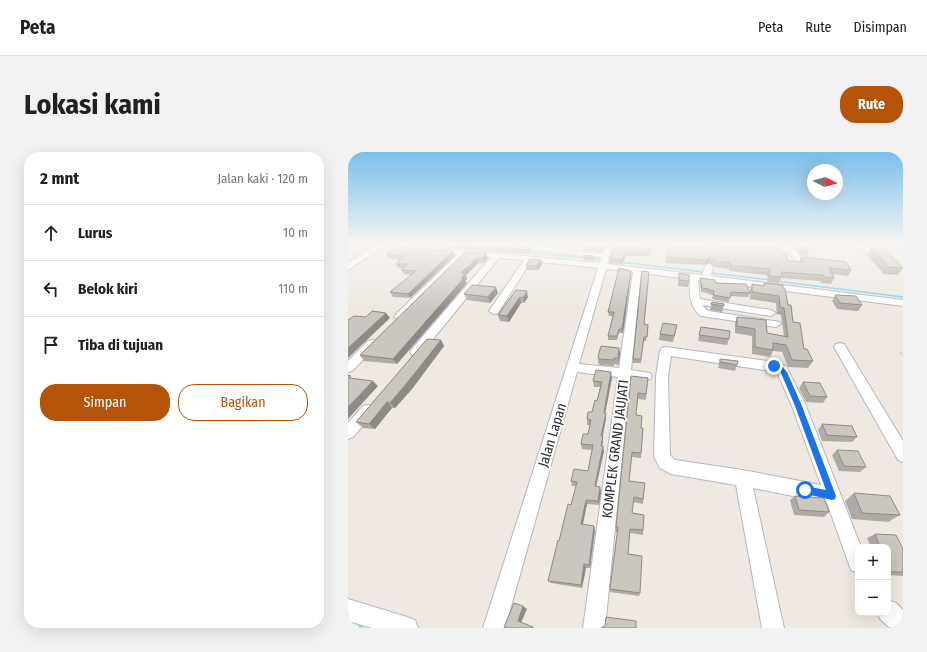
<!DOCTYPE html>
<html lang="id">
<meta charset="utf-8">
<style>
body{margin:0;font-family:"Fira Sans Condensed",sans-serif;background:#f2f2f2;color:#202124}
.controls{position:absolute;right:12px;bottom:12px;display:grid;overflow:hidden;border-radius:8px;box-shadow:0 4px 16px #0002}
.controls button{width:36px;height:36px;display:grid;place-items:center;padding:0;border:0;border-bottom:1px solid #e0e0e0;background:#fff;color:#202124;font:20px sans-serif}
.compass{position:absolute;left:459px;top:12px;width:36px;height:36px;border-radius:50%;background:#fff;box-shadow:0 4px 16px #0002;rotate:95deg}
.stop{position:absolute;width:12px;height:12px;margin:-9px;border:3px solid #1a73e8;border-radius:50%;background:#fff}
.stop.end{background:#1a73e8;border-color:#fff;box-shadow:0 1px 4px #0008}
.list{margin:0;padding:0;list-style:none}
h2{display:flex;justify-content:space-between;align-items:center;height:52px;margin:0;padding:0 16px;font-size:17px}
h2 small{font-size:13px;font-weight:400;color:#757577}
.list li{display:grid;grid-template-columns:26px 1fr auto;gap:12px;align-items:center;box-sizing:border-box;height:56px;padding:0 16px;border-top:1px solid #e0e0e0}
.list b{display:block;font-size:15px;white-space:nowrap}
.list em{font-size:13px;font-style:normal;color:#757577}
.actions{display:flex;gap:8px;padding:12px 16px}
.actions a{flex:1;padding:9px 0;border:1px solid #b45309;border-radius:16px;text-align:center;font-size:14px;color:#b45309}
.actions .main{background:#b45309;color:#fff}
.icon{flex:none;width:22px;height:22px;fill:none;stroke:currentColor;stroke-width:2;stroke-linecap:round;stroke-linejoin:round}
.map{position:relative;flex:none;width:555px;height:476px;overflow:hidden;border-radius:16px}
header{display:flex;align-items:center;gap:24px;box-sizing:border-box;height:56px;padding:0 20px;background:#fff;border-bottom:1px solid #e0e0e0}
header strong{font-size:19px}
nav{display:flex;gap:22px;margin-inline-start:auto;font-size:14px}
.intro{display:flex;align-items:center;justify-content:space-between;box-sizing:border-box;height:96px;padding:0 24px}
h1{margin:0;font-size:28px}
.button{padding:10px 18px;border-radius:16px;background:#b45309;color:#fff;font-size:14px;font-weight:700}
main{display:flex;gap:24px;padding:0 24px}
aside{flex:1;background:#fff;border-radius:16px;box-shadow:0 4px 16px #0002}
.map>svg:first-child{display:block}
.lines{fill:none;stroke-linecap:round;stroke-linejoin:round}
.stream-far1{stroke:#75cff0;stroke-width:1.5}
.stream{stroke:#75cff0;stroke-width:3.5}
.minor-casing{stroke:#b4b7c1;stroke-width:2}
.path-far1{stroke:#c9c9c9;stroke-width:1;stroke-dasharray:2 1.5;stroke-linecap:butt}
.path{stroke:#c9c9c9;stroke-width:1.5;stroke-dasharray:2.5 1.5;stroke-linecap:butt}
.minor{fill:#fff;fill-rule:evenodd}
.wall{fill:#afaba4}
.shaded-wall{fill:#8e8b86}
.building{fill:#cbc7bf;stroke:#8e8b86}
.route{fill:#1a73e8}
.labels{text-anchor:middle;stroke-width:4;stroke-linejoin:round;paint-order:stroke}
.street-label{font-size:14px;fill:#2e2e2e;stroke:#fff}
</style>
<header>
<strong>Peta</strong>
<nav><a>Peta</a><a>Rute</a><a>Disimpan</a></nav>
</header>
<div class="intro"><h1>Lokasi kami</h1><a class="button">Rute</a></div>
<main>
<aside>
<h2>2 mnt<small>Jalan kaki · 120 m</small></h2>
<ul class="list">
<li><svg class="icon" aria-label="ahead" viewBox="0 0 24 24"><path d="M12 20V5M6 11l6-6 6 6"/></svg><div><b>Lurus</b></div><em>10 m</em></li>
<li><svg class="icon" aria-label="left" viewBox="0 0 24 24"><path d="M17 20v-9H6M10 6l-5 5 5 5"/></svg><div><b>Belok kiri</b></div><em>110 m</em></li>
<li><svg class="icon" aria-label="arrive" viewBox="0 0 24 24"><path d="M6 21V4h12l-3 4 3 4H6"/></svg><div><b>Tiba di tujuan</b></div></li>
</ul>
<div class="actions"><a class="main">Simpan</a><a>Bagikan</a></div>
</aside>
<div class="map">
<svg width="555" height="476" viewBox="0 0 555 476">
<rect width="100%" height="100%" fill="#efe9e1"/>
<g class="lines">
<path class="stream-far1" d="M68 91 84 92
M178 100 239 106
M244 106 265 109
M272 110 422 128
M428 129 555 145"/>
<path class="stream" d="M12 476 13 474"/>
<g class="minor-casing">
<path id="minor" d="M10 91H38L251 111 254 105H242L163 94 130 93 126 91H171L242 101H255L259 91H267L259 112 354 123 357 115 361 112 365 115 363 124 555 148V154L350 128 352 147 423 158 428 161 423 164 354 153 360 159 432 170 433 172 428 175 353 164C341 155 341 141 342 127L293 121 283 218 302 221 304 224 302 227 298 228 282 226 257 476H235L270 225 229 220 157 476H135L250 116 183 109 150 161 146 162 141 159 176 108 151 106 72 203H64L62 200 64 197 143 105 118 103 55 167 51 168 46 165 47 163 110 102 35 95 0 118V111L26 94 14 93ZM258 117 285 120 271 216 231 212Z
M435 91H443L452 104 469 107 473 109 469 111 446 108Z
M506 91H514L521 97H528L522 91H530L536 96 537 100C527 108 513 99 506 91Z
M24 188 28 189 30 192 28 195 4 219 0 220V209L20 189Z
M492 191 496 192 555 289V310L550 308 486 195 488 192Z
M318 195 426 210 438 214 458 254 513 395H510V421L503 418 479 351 405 336 436 476H414L388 333 323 322 312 316 306 305 308 224 312 199 314 196ZM323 204 429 220 444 254 473 333 395 318 327 308 322 303 320 224Z
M20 253 25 254 27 258 25 262 5 285 0 287V271L15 254Z
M0 447 59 465 67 468 70 476H24L0 469Z
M540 448 548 451 555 458V476H542L532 467 530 461H540Z"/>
</g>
<path class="path-far1" d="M0 93 4 91"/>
<path class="path" d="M552 200 555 204"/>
<use href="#minor" class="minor"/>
</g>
<path class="wall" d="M80 91H133L183 98 180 102 81 94Z
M182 91H216L213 95Z
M258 91 254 100 234 98V94Z
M380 91H428L434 101 440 109 451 110 453 105 503 118 500 124 484 122 486 126 483 132 473 131 472 129 433 126 431 131 420 130 419 123 381 119V117L366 115 361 110 357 113 317 111 318 105 379 94Z
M444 91H455L461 99 459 104 451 102Z
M472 91H488L487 94 474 93Z
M516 91H527L524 96H522Z
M291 92 303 93V97L301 104H278L274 112 262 111 261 106 264 102V98Z
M523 96 555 116 550 123 536 122 519 103Z
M105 99 107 103 62 146 45 145 42 140 64 123 56 122 53 118 56 116H50L48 112 52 108 41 106 38 102Z
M117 100 140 106 136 111H130L118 123 119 127 117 129 119 131 49 212 16 209 12 203Z
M235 105 247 106 246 109 236 108Z
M193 108 194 112 190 118H179L178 113Z
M283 119 275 181H271L269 188H260V184L265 164H261L260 160Z
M331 121 341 129 340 135 330 134Z
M352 126 367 131 402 141 400 145 382 144 381 150 364 147 365 143 359 142 360 141 353 140 352 130Z
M416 131 435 136 445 170 456 197 465 209 460 216 440 215 434 200 425 199 422 205 404 202V184L387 181V172L389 165 419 181 436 184 433 163 429 162 428 151 402 147V139L404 132 415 134Z
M168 138 180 145 176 151H173L161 170 152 169 150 163Z
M150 141 142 151 119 148 116 142Z
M487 143 514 153 510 159 489 157 484 149Z
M364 150 376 152 374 160 362 158Z
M296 172 300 173 298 189H295L293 211H285V207Z
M353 175 381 187 379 193 350 189Z
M328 179 325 190 311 188 312 182Z
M93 188 96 194 64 237 47 256H44L27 277 15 276 8 270Z
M271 196 272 202 270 213 266 212V214L252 213 250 211V205Z
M372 207 389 213 387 219 370 216Z
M283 224 300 226 298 248 290 247 288 263 293 276H295L293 306 284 305 281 329 297 331 295 352 285 350 284 361 296 363 295 383 282 381 280 402 292 441 291 444 262 440V437L269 380H268V375Z
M264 226 257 261 258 267 255 284V289L254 294 256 299 248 334 253 340 251 353 239 352 235 372 247 378 242 416H238L234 436 203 431 200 429 211 389 223 353 228 334H224L223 329 240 319 244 298 234 297 233 292 240 282 242 273H239V267L244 260 249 249 252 235H246L245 229Z
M455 230 479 245 475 251 458 250 451 236Z
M474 272 509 285 504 290 474 289 470 278Z
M489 298 518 315 512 320 491 319 484 303Z
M506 341 552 363 540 370 504 367 497 349Z
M447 344 481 360 476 365 446 363 442 348Z
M527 382 555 397V424L540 423V395H523L519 386Z"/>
<path class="shaded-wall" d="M213 91H216L213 95Z
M256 91H258L254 100V95Z
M303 93V97L301 104V100Z
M182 95 183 98 180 102 179 98Z
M105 99 107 103 62 146 60 142Z
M278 100V104L274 112 273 108Z
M138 101 140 106 136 111 134 106Z
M362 105 361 110 357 113 358 108Z
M129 106 130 111 118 123 119 127 117 129 119 131 49 212 45 207 113 126V121Z
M193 108 194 112 190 118 189 114Z
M283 119V122L275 181 274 177Z
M148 135 150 141 142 151 140 145Z
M179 139 180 145 176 151 175 146Z
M172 145 173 151 161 170 159 164Z
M38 161 42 166 0 206V196Z
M93 188 96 194 64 237 47 256 42 251Z
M271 196 272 202 270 213V206Z
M263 220 264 226 256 267V261Z
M25 229 30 234 0 267V255Z
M39 250 44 256 27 277 21 272Z
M258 261V267L253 289V284Z
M255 284V289L253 299V294Z
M255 294 256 299 247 339V334Z
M252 335 253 340 251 353 250 349Z
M238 348 239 352 234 376 233 372Z
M246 374 247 378 242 416 241 413Z
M236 412 238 416 234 436 233 433Z
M175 454 179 457 173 471 170 469Z"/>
<path class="building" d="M92 91H133L162 92 182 95 179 98Z
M235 91H256L254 95 234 94Z
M267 91H290L291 92 303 93 301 100H278L273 108 261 106 266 99 264 98Z
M321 91H349L381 95 380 91H428L434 101 438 102 440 109 455 110 453 105 498 110 503 118 481 116 486 126 476 125 475 123 433 120 434 125 422 124 421 117 382 113V111L368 109 362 105 358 108 318 105Z
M449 91H455L461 99 453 97Z
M51 95 105 99 60 142 42 140 68 119 53 118 60 112H48L56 104 38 102Z
M523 96 529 97H537L555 116 541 115Z
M117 100 138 101 134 106H129L113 121 117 122 113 126H116L45 207 12 203Z
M236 103 246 104 245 106 235 105Z
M182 107 193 108 189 114 178 113Z
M271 116 283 119 274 177H271L269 184H260L266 160H260Z
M294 119 301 120 296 172 300 173 299 185H296L293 207H285Z
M331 121 341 123V129L331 128Z
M352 126 367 128V131L398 132 402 141 383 140 382 146 365 143 366 139 360 138 361 137 354 136Z
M416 131 435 133V136L437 137 440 153H443L445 170 452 171 456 197H459L465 209 444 208 438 193 425 191V198L407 195V177L389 174V165L418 168 419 181 440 185 436 156 432 155 431 144 404 140V132L416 134Z
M124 133 148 135 140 145 116 142Z
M168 138 179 139 175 146 172 145 159 164 150 163Z
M487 143 508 144 514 153 492 151Z
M364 150 376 152V154L363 152Z
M24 159 38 161 0 196V168L6 164 18 165Z
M315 171 329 173 326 184 312 182Z
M353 175 382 179 381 187 351 183Z
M79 187 93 188 59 231 42 251 39 250 21 272 8 270Z
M253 194 271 196 270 206H266V208L251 207 250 205Z
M372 207 390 209 389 213 372 210Z
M248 218 263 220 256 261H258L253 284H255L253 294H255L247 334 252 335 250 349 238 348 233 372 246 374 241 413 236 412 233 433 200 429 210 388 211 389 220 352 223 353 229 330 223 329 226 317 240 319 245 293 233 292 235 282H240L243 268 239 267 240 260H244L247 248 249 249 254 230 245 229Z
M0 223 3 224 1 226 25 229 0 255Z
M283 224 300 226 298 242 290 241 288 263 294 264 293 276H295L293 301 284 300 281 329 297 331 295 347 286 345 284 361 296 363 295 378 282 377 280 402 294 404 292 441 262 437 270 375H268Z
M455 230 472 231 479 245 462 244Z
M474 272 504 274 509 285 479 283Z
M489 298 510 299 518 315 496 314Z
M506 341 542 344 552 363 514 361Z
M447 344 476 346 481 360 451 358Z
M527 382 548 383 555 397V420H543L540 412V395H532Z
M166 451 175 454 170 469 185 475 184 476H160L156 475Z
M258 465 288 469V476H254V475L257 474Z"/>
<linearGradient id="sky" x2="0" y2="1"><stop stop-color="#7abfeb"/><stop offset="0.58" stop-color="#f8f5f2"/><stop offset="1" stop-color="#f8f5f2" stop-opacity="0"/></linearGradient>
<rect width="555" height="158" fill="url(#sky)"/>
<path class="route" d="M424 212 433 213 439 220 454 254 488 344 487 347 484 348 454 341 453 338 454 335 457 334 478 338 447 254 433 221 429 216 424 215Z"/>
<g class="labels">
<g class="street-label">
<text transform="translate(204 283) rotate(-73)" y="5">Jalan Lapan</text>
<text transform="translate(267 297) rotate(-83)" y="5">KOMPLEK GRAND JAUJATI</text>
</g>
</g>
</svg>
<div class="controls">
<button>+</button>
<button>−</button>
</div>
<svg class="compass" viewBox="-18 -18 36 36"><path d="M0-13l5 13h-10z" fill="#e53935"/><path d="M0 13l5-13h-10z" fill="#757577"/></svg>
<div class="stop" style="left:457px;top:338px"></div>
<div class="stop end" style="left:426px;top:214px"></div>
</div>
</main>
